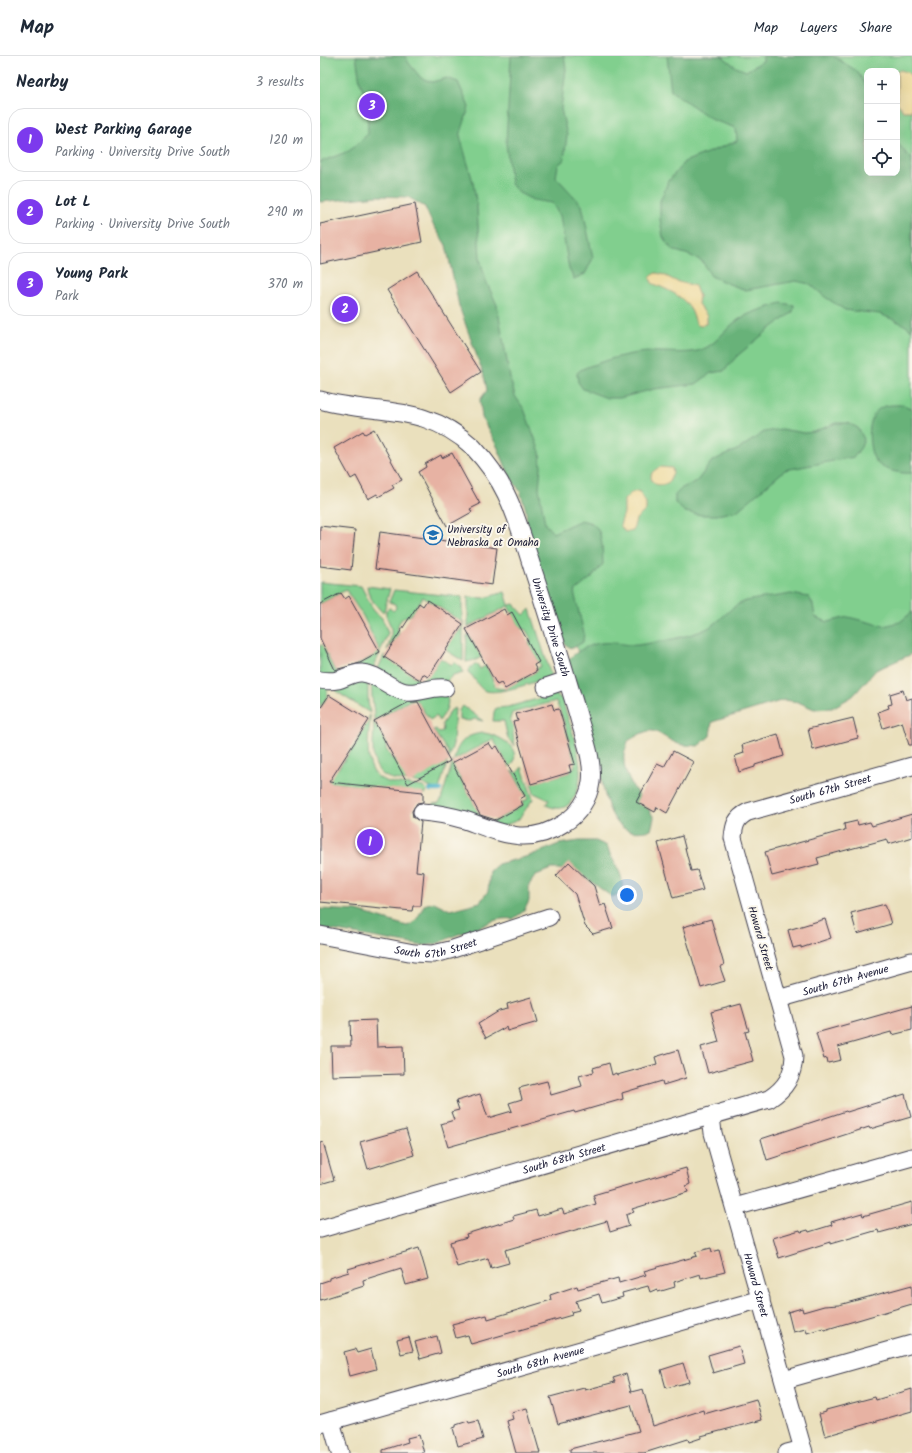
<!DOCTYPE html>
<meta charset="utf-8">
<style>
body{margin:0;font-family:Kalam,sans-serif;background:#f6f6f7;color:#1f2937}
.controls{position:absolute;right:12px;top:12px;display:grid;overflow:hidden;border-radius:8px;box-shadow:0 4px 16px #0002}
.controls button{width:36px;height:36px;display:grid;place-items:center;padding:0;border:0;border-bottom:1px solid #e0e1e3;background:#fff;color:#1f2937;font:20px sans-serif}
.you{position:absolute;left:307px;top:839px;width:14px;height:14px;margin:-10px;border:3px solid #fff;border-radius:50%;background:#1a73e8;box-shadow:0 0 0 6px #1a73e833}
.badge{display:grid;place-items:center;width:26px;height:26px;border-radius:50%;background:#7c3aed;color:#fff;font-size:13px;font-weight:700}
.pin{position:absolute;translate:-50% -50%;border:2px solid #fff;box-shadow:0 1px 4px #0006}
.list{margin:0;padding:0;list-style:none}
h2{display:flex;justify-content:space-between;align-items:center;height:52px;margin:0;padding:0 16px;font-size:17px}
h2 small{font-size:13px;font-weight:400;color:#747a83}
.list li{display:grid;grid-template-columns:26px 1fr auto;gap:12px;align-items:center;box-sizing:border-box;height:64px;margin:0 8px 8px;padding:0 8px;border:1px solid #e0e1e3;border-radius:16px}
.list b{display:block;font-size:15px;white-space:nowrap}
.list p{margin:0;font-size:13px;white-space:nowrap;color:#747a83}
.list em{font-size:13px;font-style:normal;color:#747a83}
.icon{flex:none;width:22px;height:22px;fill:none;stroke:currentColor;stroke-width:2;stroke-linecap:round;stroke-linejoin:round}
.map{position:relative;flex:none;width:592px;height:1397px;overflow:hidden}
header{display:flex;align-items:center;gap:24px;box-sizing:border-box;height:56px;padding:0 20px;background:#fff;border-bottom:1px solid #e0e1e3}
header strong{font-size:19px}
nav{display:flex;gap:22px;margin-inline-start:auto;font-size:14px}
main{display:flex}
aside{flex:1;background:#fff}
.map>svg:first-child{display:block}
.green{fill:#81cf8e;stroke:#527864;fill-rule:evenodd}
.forest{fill:#68b279;stroke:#456a5a}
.sand{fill:#eeda9e;stroke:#887e6c}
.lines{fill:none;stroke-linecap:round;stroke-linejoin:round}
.stream{stroke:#4cb2cb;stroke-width:4.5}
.building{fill:#e7b2a3}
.street-casing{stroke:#403e4e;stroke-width:19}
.street{stroke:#fff;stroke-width:17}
.labels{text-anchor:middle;stroke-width:4;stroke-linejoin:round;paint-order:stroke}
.poi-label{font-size:11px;fill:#22223b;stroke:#fbf7ec;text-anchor:start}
.street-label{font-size:11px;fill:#22223b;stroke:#fbf7ec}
</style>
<header>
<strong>Map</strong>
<nav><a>Map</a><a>Layers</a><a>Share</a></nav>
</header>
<main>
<aside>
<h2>Nearby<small>3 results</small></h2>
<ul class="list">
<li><span class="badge">1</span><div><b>West Parking Garage</b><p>Parking · University Drive South</p></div><em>120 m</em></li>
<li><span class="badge">2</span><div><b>Lot L</b><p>Parking · University Drive South</p></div><em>290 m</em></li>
<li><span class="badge">3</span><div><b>Young Park</b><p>Park</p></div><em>370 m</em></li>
</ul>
</aside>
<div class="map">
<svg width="592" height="1397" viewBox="0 0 592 1397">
<rect width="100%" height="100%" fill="#fbf7ec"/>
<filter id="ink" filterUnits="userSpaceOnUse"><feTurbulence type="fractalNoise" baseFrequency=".025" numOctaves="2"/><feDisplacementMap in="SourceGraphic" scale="8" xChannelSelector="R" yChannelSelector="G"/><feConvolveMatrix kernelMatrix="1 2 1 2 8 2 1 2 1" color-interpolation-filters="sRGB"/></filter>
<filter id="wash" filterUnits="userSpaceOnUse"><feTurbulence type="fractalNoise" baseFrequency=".012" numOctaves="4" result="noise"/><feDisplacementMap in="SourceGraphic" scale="16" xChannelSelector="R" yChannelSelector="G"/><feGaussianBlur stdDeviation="0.9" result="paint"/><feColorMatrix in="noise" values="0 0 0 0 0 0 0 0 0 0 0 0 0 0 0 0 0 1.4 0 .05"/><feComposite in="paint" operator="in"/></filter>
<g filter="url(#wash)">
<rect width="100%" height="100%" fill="#eae0bd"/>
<path class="green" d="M0 0H592V589L280 677 166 264 118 101 0 133ZM547 15H577V117H547Z
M0 526 41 530 54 555 62 562 68 577 54 611 50 615C37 612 31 617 19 621 13 623 6 621 0 621V590L4 588 7 594 5 595 15 615 22 617 55 599 54 597 59 593 43 560 26 534 0 548Z
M47 530 70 533 64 555 62 556C55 548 48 541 47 530Z
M74 534 142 541V566L103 541 91 559C82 561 75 567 79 578L67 594C70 586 73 577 70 569 68 563 65 560 66 554L70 552 73 555 76 552 75 548 69 546Z
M185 536 189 549 194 548 204 559 210 553 231 619 226 622C214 626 172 642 162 633 156 628 155 621 148 616L149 612 157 608 160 613 165 610 167 611 176 632 185 633 217 615 216 613 221 610 209 588 211 583 206 574 200 572 188 550 148 571V541L164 542Z
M143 565V605L124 593 141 573Z
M147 579H149L159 597 163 600 156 604 146 606Z
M64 599 99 624C109 623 114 612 120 602L132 609 134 606 142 612 143 616 133 619 127 625 89 633 58 613Z
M29 623 48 625V645L50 657 17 636 16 633H9L7 635V641L0 653V628Z
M52 626 126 638C131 648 125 657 119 665L116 660 110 664 95 643 90 644 56 664 66 687V693L72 703 124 704 128 701V696L113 674 116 673 119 677 123 674 122 668 131 654 135 652 133 688 119 733C110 734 105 727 96 726 87 724 73 725 65 720 48 709 54 685 54 667 55 653 50 640 52 626Z
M235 638 242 643C250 672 274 722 249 748 243 754 234 753 226 749L229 744 214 737 210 724 215 723 216 726 251 716V713L255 711 246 672 236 645 192 657 190 663 194 671 193 678 195 690 188 683 184 665H173L174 656 176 652 188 651Z
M143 650 163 665 154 663 151 665 139 664V654Z
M50 659C50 677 41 714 63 724 75 729 90 728 103 731L107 735 106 738 0 725V709L18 713 37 687Z
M164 677C178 679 201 690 193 708L189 711 173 683 134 704C137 687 146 678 164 677Z
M133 705 137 712 135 713 163 764 113 751V748L119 747 121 744Z
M202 711 213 743 198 764 181 771 171 767 203 749 202 746 208 743 192 715 197 717Z"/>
<path class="forest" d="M36 0H85L88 6 101 22 112 26 127 22 138 26 149 51 140 80 153 126 157 151 160 203 166 225 177 249 190 322 195 340 204 353 220 396 221 411 219 432 225 468 233 477 261 464C264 465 270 466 273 468 284 476 282 496 283 508L272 521 254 536 264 577 263 586 253 592 247 591 239 578 208 485 206 454 200 435 190 421 178 392 162 362 160 344 167 334 164 320 139 250 126 189 112 167 105 151 88 141 58 140 0 146V106L29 95 48 78 47 44 40 26Z
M191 0H244L246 13 241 53 247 79 244 104 238 109 236 121 262 149 273 202 265 218 254 223 249 213 240 160 232 147 213 144 199 137 191 128 186 87Z
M347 0H402L416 11 426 15 443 5V0H513L537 15 547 31V117H577V86L589 101H592V274L581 267 560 258 525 254 505 241 490 228 476 225 426 234 409 228 391 220 382 205 369 199 352 194 343 181 340 163V145L348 126 364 106 417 85 416 72 393 64 351 35Z
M461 247 474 249 473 256 451 272 417 300 404 315 391 317 376 328 334 333 300 342H287L263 333 258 326 257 317 262 313C283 305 306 297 329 296 346 295 365 299 381 294 395 289 403 276 414 267 427 256 445 253 461 247Z
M584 349 592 353V417C582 418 565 415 557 407 547 396 546 361 559 353 566 348 576 349 584 349Z
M516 367H528L538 372 544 383 541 391 534 401 465 414 417 455 397 459H381L365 456 355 447V439L362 432 377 425 392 405 419 393 444 376 461 373 484 377 494 376Z
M471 538 489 541 493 549 495 561 508 566 528 561 564 570 580 566 592 556V598L556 614 533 640 512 652 494 653 478 646 464 644 392 666 390 680 378 690C371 689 362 690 356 687 331 675 336 668 308 685 307 691 303 698 304 704 304 726 324 743 334 762L331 774C318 777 305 777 296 765 284 749 283 725 278 707 269 673 258 638 248 604 262 590 277 585 297 587 304 588 312 590 318 589 338 586 369 581 386 573 401 566 408 552 423 546 435 542 457 541 471 538Z
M259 785H276L287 790C292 807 307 819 301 837L292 841 265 821 239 813H231L216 819 209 829V845L204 855 193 863C176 861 169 867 154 874 150 876 144 876 139 878 122 884 118 891 98 889L0 872V853L37 855 87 870C97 867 100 857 104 849L114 846 130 854 160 846 168 835 170 815 178 808 209 800 239 788Z"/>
<path class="sand" d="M580 14 587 16 592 21V55H583L577 46V16Z
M335 217C345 217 353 226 363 227 368 228 370 228 375 230L379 240 378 248 387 260V267L381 270 377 269C374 263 373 256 369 251 361 238 345 233 332 227L330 222Z
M340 411 352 412 353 417 349 426C344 429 336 431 332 425 329 417 333 415 340 411Z
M317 435 320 436 326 447V454L316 463 313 474 305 476 300 469 304 457V444L311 437Z"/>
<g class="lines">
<path class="stream" d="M110 734H120"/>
</g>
<g id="blocks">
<path class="building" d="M95 148 102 186 0 208V168Z
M97 215 161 316 131 336 67 234Z
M54 373 82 424 72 429 74 432 58 441 57 438 48 443 36 420 31 423 14 392 43 375 45 378Z
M132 397 160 448 150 453 152 456 127 470 98 416 106 411 105 408 121 399 122 402Z
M0 470 35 474 31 514 0 510Z
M60 476 177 492 172 529 55 513Z
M21 537 25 543 29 540 60 596 40 607 15 614 0 582V548Z
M107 544 143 568 108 621 103 618 100 624 64 601 99 547 103 550Z
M184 553 187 559 192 556 219 606 214 609 217 615 185 633 181 627 177 629 146 573Z
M583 634 586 644 592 642V689H589L582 666 563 672 558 656 569 652 568 649 572 648 570 638Z
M9 639 49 664 9 726 103 736V746L97 747 92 755 93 761 101 766 96 815 104 816 101 850H93L92 855 0 846V653Z
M89 646H98L130 705 88 728 54 665Z
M232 648 234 654 239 653 255 708 249 709 251 716 211 728 193 666 198 665 196 658Z
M533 662 538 682 493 694 488 673Z
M458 678 464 700 435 709V711L419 716 415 700 424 697 422 689Z
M169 687 173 693 177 690 205 740 200 743 203 749 176 764 160 759 132 707Z
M353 695 374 706 347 757 337 751 335 756 316 746 337 708 344 711Z
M592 758V781L569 788 567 783 497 802 499 808 452 820 445 796 525 774 524 768 537 765 538 769 550 766 552 770Z
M362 780 371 815 377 814 383 834 353 842 338 787Z
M249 806 274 830 280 850 285 848 293 872 273 878 265 870 255 838 236 820Z
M565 848 571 868 537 878 531 857Z
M391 863 404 909 400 911 405 925 381 932 363 871Z
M505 863 511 882 481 892V890L473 892 468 874Z
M211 941 218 966 187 975 186 971 166 982 158 968 179 955 188 953 187 948Z
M421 948 429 975 425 976 433 1005 388 1017 381 991 399 986 391 956Z
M592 950V974L572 979 571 976 518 991 521 1004 508 1007 507 1002 504 1003 496 977Z
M56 964 57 991 83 990 84 1018 12 1020 11 990H31L30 965Z
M358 994 366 1022 343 1029 342 1025 302 1037 303 1043 255 1057 254 1055 128 1091 121 1068 134 1064 131 1056 139 1054 136 1045 160 1038 168 1062 192 1055 189 1047 202 1043 199 1032 227 1025 231 1039 262 1030 259 1020 274 1016 273 1012 289 1007 292 1019 296 1017 297 1019 337 1008 335 1001Z
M585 1038 591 1061 550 1073 549 1071 447 1104 441 1083 526 1055 527 1056Z
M86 1073 94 1099 48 1113 40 1086Z
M3 1086 14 1124 0 1128V1087Z
M366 1112 370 1128 366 1130 368 1136 312 1153 314 1156 306 1159 309 1170 290 1176 287 1165 185 1194 189 1207 171 1212 168 1202 137 1211 130 1186 147 1181 146 1178 194 1163 193 1160 216 1154 218 1160 242 1153 244 1158 276 1148 273 1139Z
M592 1146V1168L559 1177 558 1174 510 1188V1186L459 1202 453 1182 480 1174 481 1176 488 1174 489 1176 512 1169 511 1166 542 1157 543 1160Z
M99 1192 108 1223 86 1229 81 1212 43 1224 44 1230 0 1244V1227L9 1224V1222L29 1216 28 1213Z
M391 1192 392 1196 399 1194 405 1216 381 1222 380 1218 354 1226 355 1231 338 1236 337 1233 330 1236 328 1230 302 1237 303 1241 282 1247 279 1238 256 1245 259 1254 251 1256 252 1259 151 1288 148 1279 136 1282 132 1268 167 1259 168 1263 231 1244 230 1239 257 1230 258 1233 298 1222 299 1227 326 1219 324 1215 377 1200 375 1196Z
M592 1229V1248L504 1274 503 1272 487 1277 486 1273 473 1276 468 1256 482 1252 483 1256 504 1250 519 1249Z
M117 1280 121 1297 100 1303 95 1286Z
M89 1281 93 1295 81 1298 77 1284Z
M419 1290 424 1308 393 1317 388 1299Z
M35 1293 37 1297 51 1293 56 1313 30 1320 24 1296Z
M363 1307 369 1326 346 1332 341 1314Z
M306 1318 311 1336 323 1333 333 1370 383 1354 384 1358 436 1343 442 1364 381 1380V1382L369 1386 368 1383 324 1397H250V1393L319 1375 311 1349 238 1368 230 1341 264 1332 265 1334 295 1326 293 1322Z
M592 1333V1355L505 1380 499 1358 506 1356V1354L555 1341 556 1344Z
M207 1352 220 1397H196L187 1365 193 1363 191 1356Z
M148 1365 149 1367 158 1365 163 1383 138 1390 133 1372 136 1371V1369Z
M99 1379 104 1397H63V1394L88 1386 87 1382Z"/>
</g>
</g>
<g filter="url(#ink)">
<use href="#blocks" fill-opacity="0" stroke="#403e4e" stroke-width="1"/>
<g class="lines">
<g class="street-casing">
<g id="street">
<path id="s1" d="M0 344C57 360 104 346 153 391 166 405 178 421 186 438 199 464 206 493 215 520 230 566 244 613 258 659 263 679 274 704 271 726 269 742 258 759 244 767 208 791 181 777 145 764 131 760 117 757 102 756"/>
<path d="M0 624C6 625 13 625 18 624 26 622 33 616 42 617 59 618 69 633 86 636 100 638 111 630 125 632"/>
<path d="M226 631 247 624"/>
<path id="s2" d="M0 879 94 897 113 898 130 894 229 861"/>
<path id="s3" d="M458 943 592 905"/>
<path id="s4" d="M391 1060 393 1077 484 1397"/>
<path d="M415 1151 592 1101"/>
<path id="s5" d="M0 1173 449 1043C466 1032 473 1020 474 1000L413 782C414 769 416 762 428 756L592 710"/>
<path d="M464 1324 592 1288"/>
<path d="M11 1365 20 1397"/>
<path id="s6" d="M0 1368 441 1243"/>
<path d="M467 1397 483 1393"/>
</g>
</g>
<use href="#street" class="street"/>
</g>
</g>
<defs>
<g id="university-ring" transform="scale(1)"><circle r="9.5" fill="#fbf7ec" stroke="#1f6fb2" stroke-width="1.5"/><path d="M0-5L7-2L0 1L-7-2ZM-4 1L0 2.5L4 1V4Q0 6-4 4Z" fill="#1f6fb2"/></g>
</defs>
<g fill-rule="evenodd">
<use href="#university-ring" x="113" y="479"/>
</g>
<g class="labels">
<g class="poi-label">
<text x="127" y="477">University of<tspan x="127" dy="13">Nebraska at Omaha</tspan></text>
</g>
<g class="street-label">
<text dy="4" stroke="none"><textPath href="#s1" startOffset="361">University Drive South</textPath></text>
<text dy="4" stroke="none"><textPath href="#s5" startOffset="863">South 67th Street</textPath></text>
<text transform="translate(441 882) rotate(74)" y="4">Howard Street</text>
<text dy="4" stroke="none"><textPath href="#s2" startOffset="118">South 67th Street</textPath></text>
<text dy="4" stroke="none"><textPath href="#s3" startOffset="70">South 67th Avenue</textPath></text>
<text dy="4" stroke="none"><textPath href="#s5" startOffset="254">South 68th Street</textPath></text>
<text dy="4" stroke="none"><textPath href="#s4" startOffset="175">Howard Street</textPath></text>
<text dy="4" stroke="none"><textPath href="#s6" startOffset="229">South 68th Avenue</textPath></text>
</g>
</g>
</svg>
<div class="controls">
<button>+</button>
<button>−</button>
<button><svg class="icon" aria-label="locate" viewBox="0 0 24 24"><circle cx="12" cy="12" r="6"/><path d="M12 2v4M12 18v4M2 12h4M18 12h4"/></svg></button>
</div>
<div class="you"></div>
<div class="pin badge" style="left:50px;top:786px">1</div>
<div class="pin badge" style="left:25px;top:253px">2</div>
<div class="pin badge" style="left:52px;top:50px">3</div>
</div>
</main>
